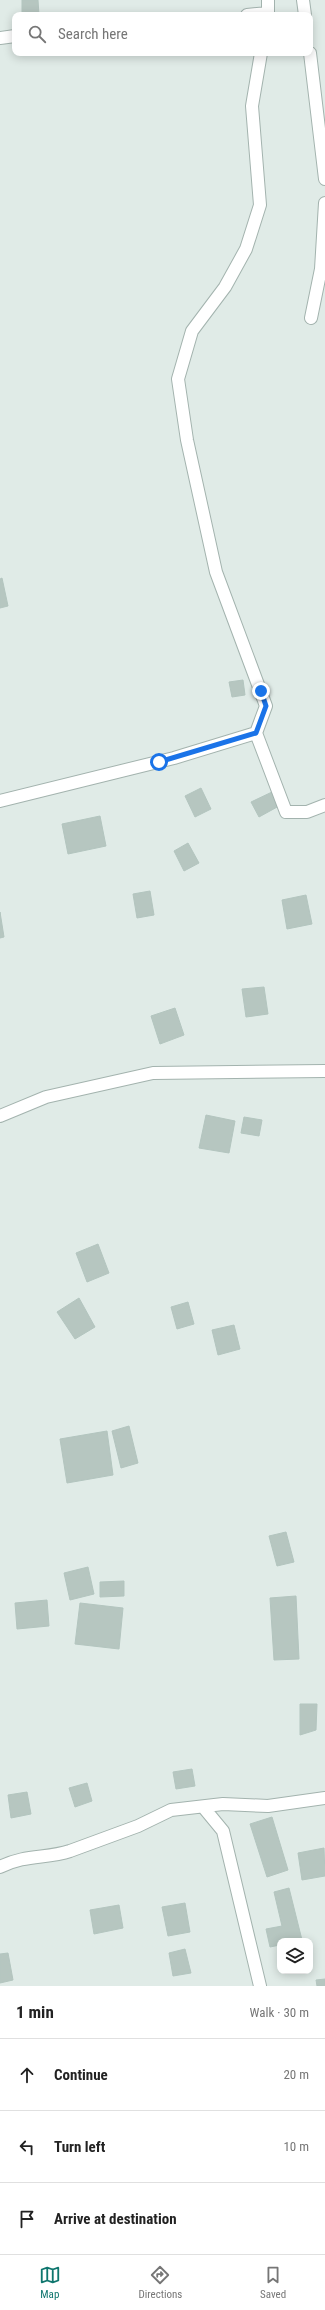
<!DOCTYPE html>
<meta charset="utf-8">
<style>
body{margin:0;font-family:"Roboto Condensed",sans-serif;background:#f6f6f6;color:#222}
.controls{position:absolute;right:12px;bottom:12px;display:grid;overflow:hidden;border-radius:8px;box-shadow:0 2px 10px #0003}
.controls button{width:36px;height:36px;display:grid;place-items:center;padding:0;border:0;border-bottom:1px solid #e0e0e0;background:#fff;color:#222;font:20px sans-serif}
.stop{position:absolute;width:12px;height:12px;margin:-9px;border:3px solid #1a73e8;border-radius:50%;background:#fff}
.stop.end{background:#1a73e8;border-color:#fff;box-shadow:0 1px 4px #0008}
.list{margin:0;padding:0;list-style:none}
h2{display:flex;justify-content:space-between;align-items:center;height:52px;margin:0;padding:0 16px;font-size:17px}
h2 small{font-size:13px;font-weight:400;color:#767676}
.list li{display:grid;grid-template-columns:26px 1fr auto;gap:12px;align-items:center;box-sizing:border-box;height:72px;padding:0 16px;border-top:1px solid #e0e0e0}
.list b{display:block;font-size:15px;white-space:nowrap}
.list em{font-size:13px;font-style:normal;color:#767676}
.icon{flex:none;width:22px;height:22px;fill:none;stroke:currentColor;stroke-width:2;stroke-linecap:round;stroke-linejoin:round}
.map{position:relative;flex:none;width:325px;height:1986px;overflow:hidden}
.search{position:absolute;background:#fff;box-shadow:0 2px 10px #0003;left:12px;right:12px;top:12px;height:44px;display:flex;align-items:center;gap:10px;box-sizing:border-box;padding:0 14px;border-radius:8px;color:#767676;font-size:15px}
.sheet{height:268px;background:#fff}
nav{display:flex;justify-content:space-around;align-items:center;box-sizing:border-box;height:56px;border-top:1px solid #e0e0e0;background:#fff;font-size:11px;color:#767676}
nav a{display:grid;justify-items:center;gap:2px}
nav .on{color:#0f766e}
.map>svg:first-child{display:block}
.building{fill:#b6c6c0;stroke:#b3c5bf}
.lines{fill:none;stroke-linecap:round;stroke-linejoin:round}
.minor-casing{stroke:#a3b3ae;stroke-width:14}
.minor{stroke:#fff;stroke-width:12}
.route{stroke:#1a73e8;stroke-width:5}
</style>
<div class="map">
<svg width="325" height="1986" viewBox="0 0 325 1986">
<rect width="100%" height="100%" fill="#e0ebe7"/>
<path class="building" d="M22 0H38L39 15H22Z
M2 578 8 606 0 608V579Z
M243 680 245 695 232 697 229 682Z
M201 788 211 809 195 817 185 796Z
M272 792 279 806 259 817 251 802Z
M100 816 106 846 68 854 62 824Z
M188 843 199 863 184 871 174 851Z
M150 891 154 915 137 918 133 894Z
M306 895 312 924 287 929 282 900Z
M0 912 4 937 0 938Z
M264 987 268 1014 246 1017 242 989Z
M175 1008 184 1035 160 1044 151 1016Z
M206 1115 235 1121 229 1153 199 1148Z
M244 1117 262 1120 259 1136 241 1133Z
M98 1244 109 1273 87 1282 76 1253Z
M79 1298 95 1327 75 1339 57 1312Z
M188 1302 194 1324 177 1329 171 1307Z
M234 1325 240 1349 218 1355 212 1330Z
M129 1426 138 1463 121 1468 112 1431Z
M107 1431 113 1475 67 1483 60 1439Z
M286 1532 294 1562 277 1566 269 1536Z
M88 1567 94 1594 70 1600 64 1573Z
M124 1581V1596L100 1597V1582Z
M296 1596 299 1659 274 1660 270 1598Z
M47 1600 49 1626 17 1629 15 1603Z
M80 1603 123 1608 119 1649 75 1644Z
M300 1704H317L316 1730 300 1735Z
M192 1769 195 1786 176 1789 173 1772Z
M87 1783 92 1801 75 1807 69 1788Z
M27 1792 31 1814 11 1818 8 1795Z
M272 1817 288 1870 267 1877 250 1824Z
M324 1848 325 1876 302 1880 298 1853Z
M289 1888 302 1940 280 1941V1945L270 1947 266 1929 282 1926 274 1892Z
M185 1903 190 1932 168 1936 162 1907Z
M119 1905 123 1928 94 1934 90 1910Z
M185 1949 191 1973 173 1976 169 1953Z
M8 1953 13 1980 0 1983V1954Z
M325 1979V1986H317L316 1980Z"/>
<g class="lines">
<g class="minor-casing">
<path id="minor" d="M303 0 305 15
M247 15 268 13
M268 15V0
M0 38 15 36
M261 53 252 106 260 205 246 249 225 287 192 331 178 379 187 440 216 572 266 706 256 733 286 812H307L325 805
M310 53 325 179
M311 318 321 269 325 203
M0 801 174 758 256 733
M0 1116 46 1097 153 1073 325 1071
M204 1808 223 1831 260 1986
M0 1867C26 1854 46 1859 70 1851L138 1826 171 1810 223 1804 268 1806 325 1798"/>
</g>
<use href="#minor" class="minor"/>
</g>
<g class="lines">
<path class="route" d="M159 762 256 733 266 706 261 691"/>
</g>
</svg>
<div class="controls">
<button><svg class="icon" aria-label="layers" viewBox="0 0 24 24"><path d="M12 4l9 5-9 5-9-5zM3 14l9 5 9-5"/></svg></button>
</div>
<div class="stop" style="left:159px;top:762px"></div>
<div class="stop end" style="left:261px;top:691px"></div>
<div class="search"><svg class="icon" aria-label="search" viewBox="0 0 24 24"><circle cx="10" cy="10" r="6"/><path d="M15 15l6 6"/></svg>Search here</div>
</div>
<section class="sheet">
<h2>1 min<small>Walk · 30 m</small></h2>
<ul class="list">
<li><svg class="icon" aria-label="ahead" viewBox="0 0 24 24"><path d="M12 20V5M6 11l6-6 6 6"/></svg><div><b>Continue</b></div><em>20 m</em></li>
<li><svg class="icon" aria-label="left" viewBox="0 0 24 24"><path d="M17 20v-9H6M10 6l-5 5 5 5"/></svg><div><b>Turn left</b></div><em>10 m</em></li>
<li><svg class="icon" aria-label="arrive" viewBox="0 0 24 24"><path d="M6 21V4h12l-3 4 3 4H6"/></svg><div><b>Arrive at destination</b></div></li>
</ul>
</section>
<nav>
<a class="on"><svg class="icon" aria-label="map" viewBox="0 0 24 24"><path d="M3 6l6-2 6 2 6-2v14l-6 2-6-2-6 2zM9 4v14M15 6v14"/></svg>Map</a>
<a><svg class="icon" aria-label="directions" viewBox="0 0 24 24"><path d="M12 3l9 9-9 9-9-9zM9 14v-3h6M13 9l2 2-2 2"/></svg>Directions</a>
<a><svg class="icon" aria-label="saved" viewBox="0 0 24 24"><path d="M7 4h10v16l-5-4-5 4z"/></svg>Saved</a>
</nav>
